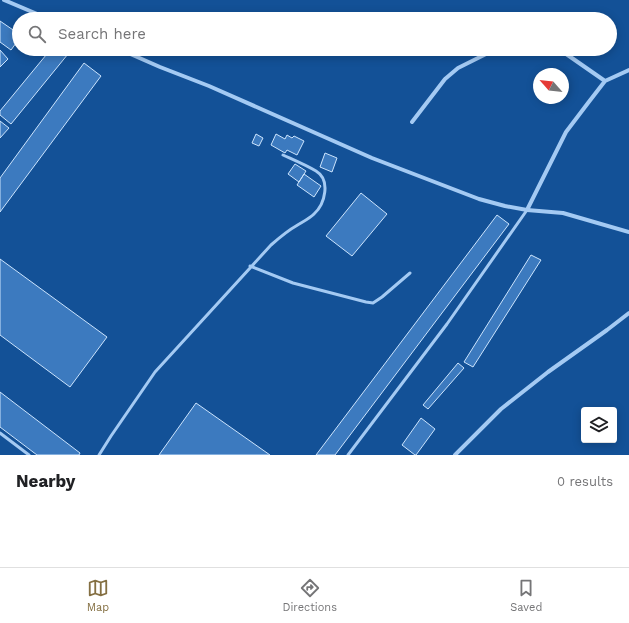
<!DOCTYPE html>
<style>
body{margin:0;font-family:"Work Sans",sans-serif;background:#f2f2f2;color:#202124}
.controls{position:absolute;right:12px;bottom:12px;display:grid;overflow:hidden;border-radius:4px;box-shadow:0 2px 10px #0003}
.controls button{width:36px;height:36px;display:grid;place-items:center;padding:0;border:0;border-bottom:1px solid #e0e0e0;background:#fff;color:#202124;font:20px sans-serif}
.compass{position:absolute;left:533px;top:68px;width:36px;height:36px;border-radius:50%;background:#fff;box-shadow:0 2px 10px #0003;rotate:297deg}
.list{margin:0;padding:0;list-style:none}
h2{display:flex;justify-content:space-between;align-items:center;height:52px;margin:0;padding:0 16px;font-size:17px}
h2 small{font-size:13px;font-weight:400;color:#757577}
.icon{flex:none;width:22px;height:22px;fill:none;stroke:currentColor;stroke-width:2;stroke-linecap:round;stroke-linejoin:round}
.map{position:relative;flex:none;width:629px;height:455px;overflow:hidden}
.search{position:absolute;background:#fff;box-shadow:0 2px 10px #0003;left:12px;right:12px;top:12px;height:44px;display:flex;align-items:center;gap:10px;box-sizing:border-box;padding:0 14px;border-radius:22px;color:#757577;font-size:15px}
.sheet{height:112px;background:#fff}
nav{display:flex;justify-content:space-around;align-items:center;box-sizing:border-box;height:56px;border-top:1px solid #e0e0e0;background:#fff;font-size:11px;color:#757577}
nav a{display:grid;justify-items:center;gap:2px}
nav .on{color:#846f42}
.map>svg:first-child{display:block}
.building{fill:#3c7abf;stroke:#cce4fd}
.lines{fill:none;stroke-linecap:round;stroke-linejoin:round}
.lane{stroke:#a4caf3;stroke-width:3}
.street{stroke:#a4caf3;stroke-width:4}
</style>
<div class="map">
<svg width="629" height="455" viewBox="0 0 629 455">
<rect width="100%" height="100%" fill="#135197"/>
<path class="building" d="M0 21 19 34V39L11 50 0 42Z
M51 49H63L68 54 11 124 0 115V111Z
M0 50 8 59 0 67Z
M84 63 101 76 0 212V178Z
M0 121 9 128 0 138Z
M256 134 263 138 259 146 252 143Z
M276 134 285 139 287 135 292 138 294 136 304 141 297 155 287 150 285 153 271 145Z
M325 153 337 158 332 172 320 167Z
M295 164 306 171 299 182 288 174Z
M304 174 321 186 314 197 297 185Z
M361 193 387 214 352 256 326 236Z
M497 215 509 224 335 455H316Z
M531 255 541 260 473 367 464 362Z
M0 259 107 337 70 387 0 335Z
M458 363 464 368 428 409 423 405Z
M0 392 80 453 79 455H37L0 427Z
M196 403 270 455H159Z
M421 418 435 429 416 455H415L402 445Z"/>
<g class="lines">
<path class="lane" d="M250 266 293 283 366 302 373 303 382 297 410 273
M0 433 29 455
M99 455 111 436 155 372 271 245C279 238 287 231 296 226 302 222 309 219 314 214 325 204 331 180 316 171 306 165 294 160 283 155
M348 455 447 324 527 210"/>
<path class="street" d="M4 0 49 19
M119 49 160 67 209 86 372 158 479 199 505 206 527 210 563 213 629 232
M559 49 605 81
M412 122 445 79 458 68 496 49
M527 210 566 132 588 103 605 81 629 70
M455 455 501 409 548 372 607 330 629 313"/>
</g>
</svg>
<div class="controls">
<button><svg class="icon" aria-label="layers" viewBox="0 0 24 24"><path d="M12 4l9 5-9 5-9-5zM3 14l9 5 9-5"/></svg></button>
</div>
<svg class="compass" viewBox="-18 -18 36 36"><path d="M0-13l5 13h-10z" fill="#e53935"/><path d="M0 13l5-13h-10z" fill="#757577"/></svg>
<div class="search"><svg class="icon" aria-label="search" viewBox="0 0 24 24"><circle cx="10" cy="10" r="6"/><path d="M15 15l6 6"/></svg>Search here</div>
</div>
<section class="sheet">
<h2>Nearby<small>0 results</small></h2>
<ul class="list">
</ul>
</section>
<nav>
<a class="on"><svg class="icon" aria-label="map" viewBox="0 0 24 24"><path d="M3 6l6-2 6 2 6-2v14l-6 2-6-2-6 2zM9 4v14M15 6v14"/></svg>Map</a>
<a><svg class="icon" aria-label="directions" viewBox="0 0 24 24"><path d="M12 3l9 9-9 9-9-9zM9 14v-3h6M13 9l2 2-2 2"/></svg>Directions</a>
<a><svg class="icon" aria-label="saved" viewBox="0 0 24 24"><path d="M7 4h10v16l-5-4-5 4z"/></svg>Saved</a>
</nav>
